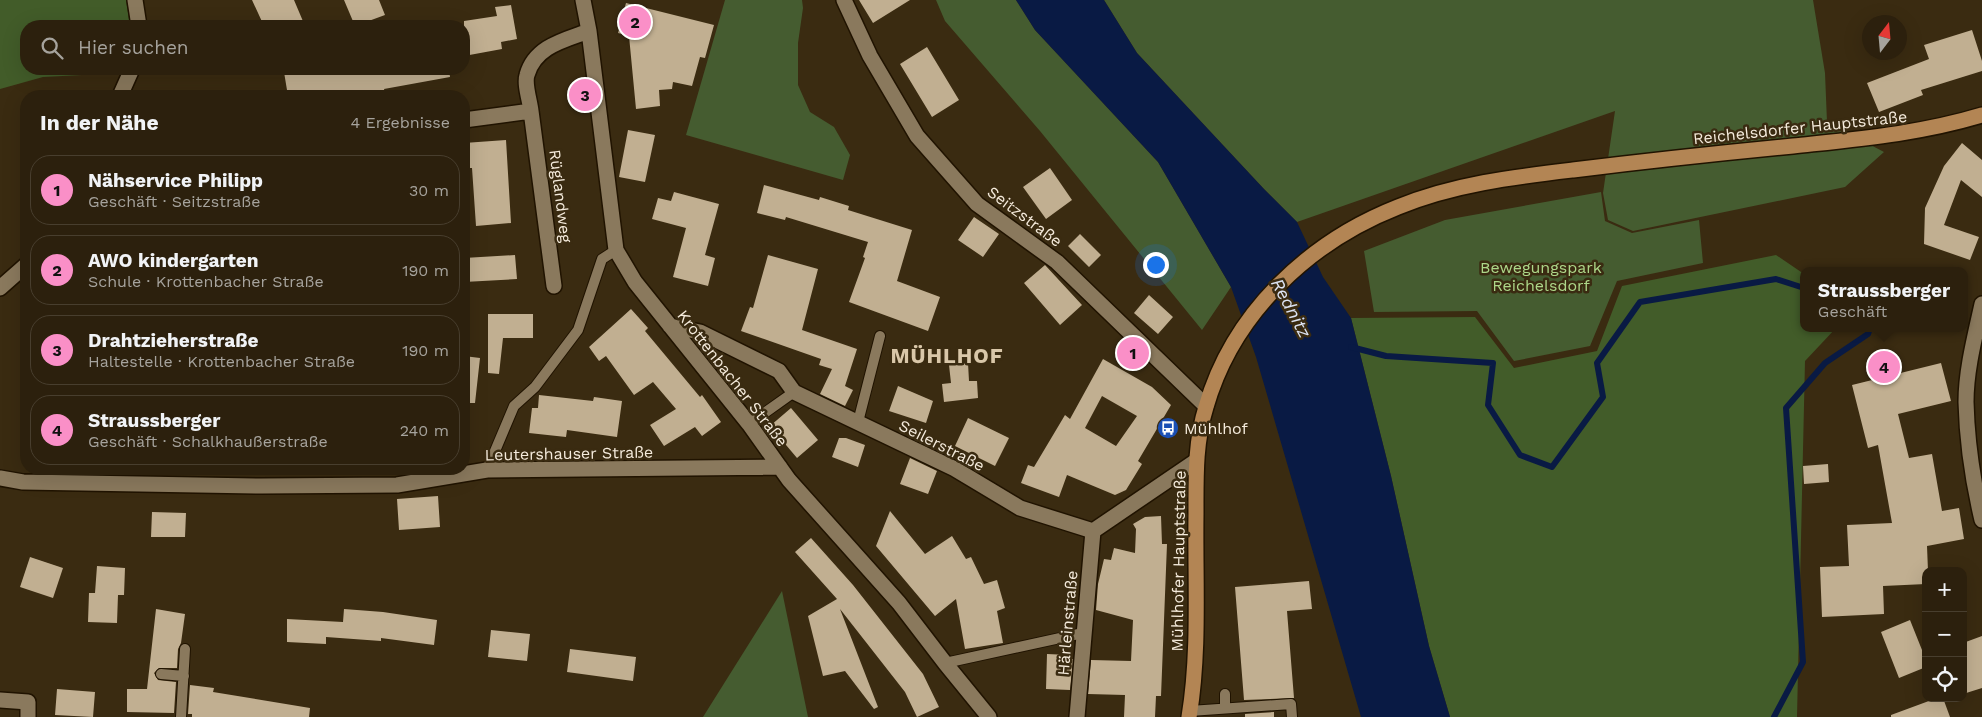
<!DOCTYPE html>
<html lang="de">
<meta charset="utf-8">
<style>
body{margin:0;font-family:"Work Sans",sans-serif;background:#342816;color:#f1f3f6}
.controls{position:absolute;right:15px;bottom:15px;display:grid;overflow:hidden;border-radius:10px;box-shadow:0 5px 20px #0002}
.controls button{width:45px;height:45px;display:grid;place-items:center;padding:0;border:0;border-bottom:1px solid #483e2e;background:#2c200d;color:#f1f3f6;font:25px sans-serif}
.compass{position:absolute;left:1862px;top:15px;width:45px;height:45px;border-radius:50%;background:#2c200d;box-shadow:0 5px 20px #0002;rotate:16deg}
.you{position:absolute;left:1155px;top:264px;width:18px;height:18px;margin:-12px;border:4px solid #fff;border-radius:50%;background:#1a73e8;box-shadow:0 0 0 8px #1a73e833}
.badge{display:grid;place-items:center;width:32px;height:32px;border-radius:50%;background:#fa8fc7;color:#111;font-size:16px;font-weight:700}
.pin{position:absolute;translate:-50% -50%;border:2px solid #fff;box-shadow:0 1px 5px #0006}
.popup{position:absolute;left:1800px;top:267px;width:168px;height:65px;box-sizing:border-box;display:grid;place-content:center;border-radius:10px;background:#2c200d;filter:drop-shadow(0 1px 4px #0005);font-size:16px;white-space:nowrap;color:#a6a39d}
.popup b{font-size:19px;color:#f1f3f6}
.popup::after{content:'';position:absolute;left:50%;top:100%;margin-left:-10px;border:10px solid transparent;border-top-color:#2c200d}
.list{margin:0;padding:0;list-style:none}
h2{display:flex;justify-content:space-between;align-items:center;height:65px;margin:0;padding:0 20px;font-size:21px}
h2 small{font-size:16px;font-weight:400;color:#a6a39d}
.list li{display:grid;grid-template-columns:32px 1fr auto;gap:15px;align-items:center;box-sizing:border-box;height:70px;margin:0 10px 10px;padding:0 10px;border:1px solid #483e2e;border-radius:20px}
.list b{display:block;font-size:19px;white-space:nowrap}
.list p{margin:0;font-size:16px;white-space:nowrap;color:#a6a39d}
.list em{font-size:16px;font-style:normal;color:#a6a39d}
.icon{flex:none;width:28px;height:28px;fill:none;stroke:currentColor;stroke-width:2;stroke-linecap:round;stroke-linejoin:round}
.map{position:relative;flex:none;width:1982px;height:717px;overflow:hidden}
.search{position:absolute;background:#2c200d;box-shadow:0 5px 20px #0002;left:20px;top:20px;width:450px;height:55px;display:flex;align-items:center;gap:12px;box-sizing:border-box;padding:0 18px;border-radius:20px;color:#a6a39d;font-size:19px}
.panel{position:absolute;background:#2c200d;box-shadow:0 5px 20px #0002;left:20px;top:90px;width:450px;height:385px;border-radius:20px}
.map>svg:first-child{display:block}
.green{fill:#455c30}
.forest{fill:#425c29}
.water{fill:#091a44}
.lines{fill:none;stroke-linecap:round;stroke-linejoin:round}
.stream{stroke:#091a44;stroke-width:6}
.building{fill:#c1af91;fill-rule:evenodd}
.service-casing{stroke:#201300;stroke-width:12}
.minor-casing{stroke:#201300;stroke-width:18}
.secondary-casing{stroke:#201300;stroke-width:18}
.primary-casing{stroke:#201300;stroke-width:18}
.service{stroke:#8a795d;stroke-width:10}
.minor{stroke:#8a795d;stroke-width:15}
.secondary{stroke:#8a795d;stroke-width:15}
.primary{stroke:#b38554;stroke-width:15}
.labels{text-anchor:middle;stroke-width:5;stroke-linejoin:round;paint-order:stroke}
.street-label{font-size:16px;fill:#f5ebdc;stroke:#3a2b11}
.park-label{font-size:16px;fill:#add789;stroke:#3a2b11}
.poi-label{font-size:16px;fill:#f5ebdc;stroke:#3a2b11;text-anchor:start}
.water-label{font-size:18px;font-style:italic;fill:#dce3f3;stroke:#3a2b11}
.district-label{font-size:21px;font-weight:bold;letter-spacing:1px;fill:#d9c7a9;stroke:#3a2b11}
</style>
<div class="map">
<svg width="1982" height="717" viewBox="0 0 1982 717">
<rect width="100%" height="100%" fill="#3a2b11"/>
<path class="green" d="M725 0H802L803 8 798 43V85L810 112 834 127 850 155 843 180 686 135Z
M936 0H1016L1035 30 1158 162 1231 287 1202 330 1040 131 945 21Z
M1104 0H1813L1825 73 1827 122 1884 152 1845 187 1633 231 1608 220 1603 193 1615 111 1297 222 1263 188 1137 53Z
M1601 192 1605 221 1632 233 1699 220 1703 263 1617 281 1590 346 1514 361 1477 311 1374 312 1364 251 1445 220Z
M782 591 808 717H703Z"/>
<path class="forest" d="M0 0H126L130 26H26V69H123L121 73 43 77 0 89Z
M1776 255 1804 274V328H1836L1805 361 1797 717H1450L1429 646 1391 476 1351 318 1475 317 1514 368 1597 351 1622 286Z"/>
<path class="water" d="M1016 0H1104L1137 53 1263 188 1297 222 1323 277 1351 318 1391 476 1429 646 1450 717H1361L1256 357 1231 287 1158 162 1035 30Z"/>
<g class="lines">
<path class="stream" d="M1351 347 1386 356 1493 363 1488 405 1520 455 1552 467 1603 397 1597 363 1640 302 1776 279 1804 288
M1774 717 1803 662 1786 408 1825 363 1868 334 1870 328"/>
</g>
<path class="building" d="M252 0H294L305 26H264Z
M344 0H379L385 15 355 26Z
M859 0H910L873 23Z
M626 3 714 25 705 58 700 57 692 86 673 82 672 89 659 90 660 106 636 109 629 36 618 33Z
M511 5 517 39 501 42 502 49 464 56V21L497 16 495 7Z
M1972 30 1982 61V71L1921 90 1923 95 1879 112 1867 83 1929 59 1924 45Z
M927 47 959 100 932 117 900 64Z
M306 69H449L450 77 384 89 386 96H288L284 72Z
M628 130 655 135 645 182 619 177Z
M506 140 511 223 476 226 472 168H464V143Z
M1962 143 1982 160V197L1961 180 1944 225 1979 237 1970 260 1924 244 1925 208 1944 166Z
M1050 168 1072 200 1046 219 1023 187Z
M764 185 819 200 820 197 849 206 848 210 912 230 897 281 940 297 928 331 849 302 865 258 863 257 868 242 786 217 785 220 757 213Z
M674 192 719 204 705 255 715 258 708 286 673 277 686 228 652 219 658 198 671 201Z
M974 217 999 234 983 257 958 240Z
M1080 234 1101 255 1089 267 1068 246Z
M515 255 517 279 464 282V258Z
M768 255 818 269 802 330 857 349 845 386 853 390 845 406 820 394 832 369 819 365 821 359 741 331 750 307 753 308Z
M1045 265 1082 305 1060 325 1024 283Z
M1149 295 1173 317 1158 334 1134 313Z
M631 309 648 328 645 331 700 397 702 395 721 422 702 436 695 427 664 446 650 425 676 409 653 382 634 395 606 356 599 361 589 347Z
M488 314H533V338H503L499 374 488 373Z
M464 356 480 358 475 403H464Z
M1103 359 1152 387 1171 405 1138 461 1142 464 1126 490 1115 495 1067 475 1059 497 1021 483 1028 465 1034 467 1065 415 1070 419ZM1102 396 1137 416 1116 446 1085 428Z
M968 363 969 381H977L978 398 944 402 942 384 951 383 949 365Z
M1941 363 1951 401 1898 414 1909 458 1932 454 1942 511 1959 508 1964 539 1927 546 1928 571H1926V584L1883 586 1884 614 1822 617 1820 567 1849 566 1847 525 1892 523 1878 445 1868 448 1852 385Z
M898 386 933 401 926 423 889 411Z
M539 395 593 401 594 397 622 401 617 437 567 430 566 437 529 433 532 408H538Z
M791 408 818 440 797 458 770 426Z
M968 418 1009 438 995 466 955 446Z
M839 438H846L865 445 858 467 832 457Z
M910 458 937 471 928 494 900 484Z
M1828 464 1829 482 1804 484 1803 466Z
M438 496 440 527 399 530 397 499Z
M890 511 925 554 952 536 966 559 971 557 984 584 997 580 1005 608 997 611 1003 643 965 649 956 599 935 616 876 546Z
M152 512 186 513 185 537H151Z
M1161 516 1162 544H1167L1161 696H1156L1155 717H1124L1125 695 1088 694 1091 660 1131 661 1133 620 1096 610 1098 584 1104 559 1111 560 1114 548 1135 553 1136 529 1133 524 1145 517Z
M811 538 853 585 923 674 939 707 917 717 905 692 840 609 878 707 874 709 845 671 823 676 808 616 837 599 795 552Z
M30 557 63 568 53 598 20 587Z
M97 566 125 568 124 595H118L117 623 88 622 89 593H95Z
M1309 581 1312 609 1287 611 1294 698 1244 700 1235 587Z
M156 609 185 614 181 643 178 649 177 668H159L154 673 158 680 176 682 174 713 127 712V689H147Z
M344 609 383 612 437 620 434 645 381 638V641L326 637V644L287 642V619L343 622Z
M1910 620 1926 660V667L1899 678 1881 632Z
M491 630 530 634 527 661 488 657Z
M1982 636V688L1963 694V643Z
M570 649 636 657 633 681 567 672Z
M1047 654 1069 655V659H1073L1070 690 1046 689Z
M190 685 214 688 213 692 310 708 309 717H192V714H188Z
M57 689 95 692 93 717 55 715Z
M1937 698H1943L1950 717H1891V715Z
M1274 712V717H1245V714Z"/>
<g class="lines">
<g class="service-casing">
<path id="service" d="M858 422 880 336
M749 424 794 392
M487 470 514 406 535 387 578 330 602 259 616 250
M945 663 1083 633
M161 674 184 676
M1225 694V708
M1190 711 1291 704 1292 717
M181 717 185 649"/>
</g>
<g class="minor-casing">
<path id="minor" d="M135 0 139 26
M583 0 589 31 616 250 635 282 749 424 789 480 899 603 945 663 989 717
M844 0 870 56 917 136 977 204 1057 262 1206 406
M120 96 132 69
M531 111 554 286
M464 120 531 111C530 101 524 84 527 75 535 46 565 40 589 31
M0 288 26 265
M670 326 700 332 779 371 794 392 955 469 1020 508 1093 531
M0 478 23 482 261 486 397 485 487 470 780 467
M1093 531 1196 461
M0 700 28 702V717
M1077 717 1093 531"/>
</g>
<g class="secondary-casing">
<path id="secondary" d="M1982 304C1975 336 1966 370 1966 402 1967 442 1973 482 1982 520"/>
</g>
<g class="primary-casing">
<path id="primary" d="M1189 717C1200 650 1195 581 1196 514 1196 478 1195 442 1206 407 1233 313 1309 242 1398 207 1454 184 1514 177 1573 170 1646 161 1720 153 1793 146 1858 139 1919 134 1982 115"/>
</g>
<use href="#service" class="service"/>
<use href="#minor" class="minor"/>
<use href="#secondary" class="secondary"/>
<use href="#primary" class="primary"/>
</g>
<defs>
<g id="bus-disc" transform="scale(1.125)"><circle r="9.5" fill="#1a4fb4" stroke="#3a2b11"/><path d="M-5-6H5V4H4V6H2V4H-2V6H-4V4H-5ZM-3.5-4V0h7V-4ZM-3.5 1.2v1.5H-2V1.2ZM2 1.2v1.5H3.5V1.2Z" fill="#fff"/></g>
</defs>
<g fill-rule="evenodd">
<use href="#bus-disc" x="1168" y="428"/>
</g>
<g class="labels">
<g class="street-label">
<text transform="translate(1800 127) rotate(-6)" y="6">Reichelsdorfer Hauptstraße</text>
<text transform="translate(561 196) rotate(83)" y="6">Rüglandweg</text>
<text transform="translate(1025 216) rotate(37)" y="6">Seitzstraße</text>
<text transform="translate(733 378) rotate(52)" y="6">Krottenbacher Straße</text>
<text transform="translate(942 445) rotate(27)" y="6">Seilerstraße</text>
<text transform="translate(569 453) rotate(-1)" y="6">Leutershauser Straße</text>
<text transform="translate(1178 561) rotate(-89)" y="6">Mühlhofer Hauptstraße</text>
<text transform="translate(1067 623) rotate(-85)" y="6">Härleinstraße</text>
</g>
<g class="park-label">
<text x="1541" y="273">Bewegungspark<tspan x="1541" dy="18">Reichelsdorf</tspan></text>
</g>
<g class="poi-label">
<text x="1184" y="434">Mühlhof</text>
</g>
<g class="water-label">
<text transform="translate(1291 308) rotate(62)" y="6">Rednitz</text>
</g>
<g class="district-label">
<text x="947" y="363">MÜHLHOF</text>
</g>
</g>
</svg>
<div class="controls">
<button>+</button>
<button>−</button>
<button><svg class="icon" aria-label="locate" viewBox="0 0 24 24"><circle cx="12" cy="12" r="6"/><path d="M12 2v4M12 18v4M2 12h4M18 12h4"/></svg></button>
</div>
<svg class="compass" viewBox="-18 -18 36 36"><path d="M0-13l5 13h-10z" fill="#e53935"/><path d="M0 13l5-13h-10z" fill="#a6a39d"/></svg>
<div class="you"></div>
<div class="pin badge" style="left:1133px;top:353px">1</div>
<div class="pin badge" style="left:635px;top:22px">2</div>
<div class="pin badge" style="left:585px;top:95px">3</div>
<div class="pin badge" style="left:1884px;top:367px">4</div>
<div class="popup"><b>Straussberger</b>Geschäft</div>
<div class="search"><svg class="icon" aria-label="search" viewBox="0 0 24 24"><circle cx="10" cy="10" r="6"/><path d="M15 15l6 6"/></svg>Hier suchen</div>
<section class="panel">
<h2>In der Nähe<small>4 Ergebnisse</small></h2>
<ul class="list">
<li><span class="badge">1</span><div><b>Nähservice Philipp</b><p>Geschäft · Seitzstraße</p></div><em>30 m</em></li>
<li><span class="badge">2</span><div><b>AWO kindergarten</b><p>Schule · Krottenbacher Straße</p></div><em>190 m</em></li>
<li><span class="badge">3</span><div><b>Drahtzieherstraße</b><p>Haltestelle · Krottenbacher Straße</p></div><em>190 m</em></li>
<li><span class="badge">4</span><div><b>Straussberger</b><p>Geschäft · Schalkhaußerstraße</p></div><em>240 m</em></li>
</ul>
</section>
</div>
